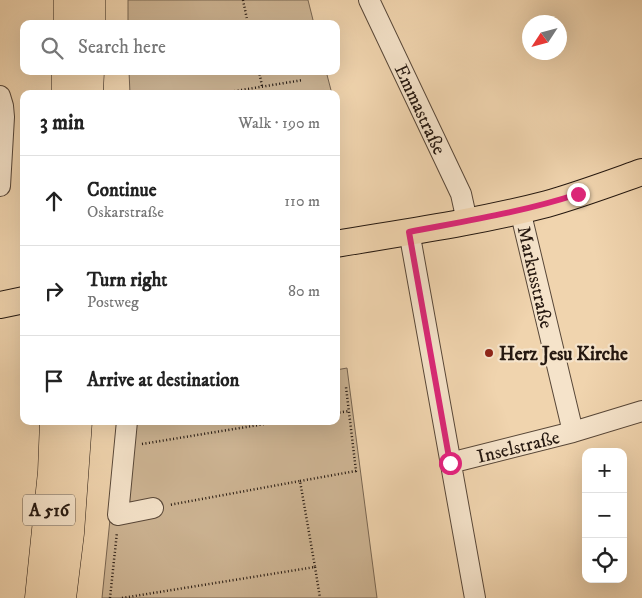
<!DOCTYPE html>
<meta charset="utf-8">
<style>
body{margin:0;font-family:"IM FELL DW Pica",serif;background:#f2f2f2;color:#222}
.controls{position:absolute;right:15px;bottom:15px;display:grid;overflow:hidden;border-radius:10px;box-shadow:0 5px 20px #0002}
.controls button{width:45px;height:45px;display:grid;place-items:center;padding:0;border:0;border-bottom:1px solid #e0e0e0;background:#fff;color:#222;font:25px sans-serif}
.compass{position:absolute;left:522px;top:15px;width:45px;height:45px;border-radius:50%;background:#fff;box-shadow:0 5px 20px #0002;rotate:234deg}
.stop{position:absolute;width:15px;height:15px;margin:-11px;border:4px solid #db2777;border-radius:50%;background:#fff}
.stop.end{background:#db2777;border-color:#fff;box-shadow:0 1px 5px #0008}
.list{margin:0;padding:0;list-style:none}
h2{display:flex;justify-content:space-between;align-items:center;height:65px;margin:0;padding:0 20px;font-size:21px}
h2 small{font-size:16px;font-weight:400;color:#767676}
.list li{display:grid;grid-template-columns:32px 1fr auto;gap:15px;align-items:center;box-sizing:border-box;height:90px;padding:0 20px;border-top:1px solid #e0e0e0}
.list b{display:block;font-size:19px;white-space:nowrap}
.list p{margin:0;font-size:16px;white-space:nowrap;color:#767676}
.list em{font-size:16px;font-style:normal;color:#767676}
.icon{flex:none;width:28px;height:28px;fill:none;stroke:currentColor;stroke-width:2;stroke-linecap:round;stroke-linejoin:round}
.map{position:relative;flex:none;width:642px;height:598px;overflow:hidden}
.search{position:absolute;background:#fff;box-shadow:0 5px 20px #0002;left:20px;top:20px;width:320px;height:55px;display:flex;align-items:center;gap:12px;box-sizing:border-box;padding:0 18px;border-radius:10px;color:#767676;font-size:19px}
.panel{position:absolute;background:#fff;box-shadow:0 5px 20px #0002;left:20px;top:90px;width:320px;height:335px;border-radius:10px}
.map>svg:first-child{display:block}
.green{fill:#cdb493;stroke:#796652}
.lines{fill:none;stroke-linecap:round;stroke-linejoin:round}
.minor-casing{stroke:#584738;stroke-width:22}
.major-casing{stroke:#251810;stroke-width:28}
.highway-casing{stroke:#251810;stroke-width:29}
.path{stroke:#251810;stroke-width:2.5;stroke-dasharray:1 2.5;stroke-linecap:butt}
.minor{stroke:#f5e3ca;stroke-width:20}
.major{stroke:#f0d4ae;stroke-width:26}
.highway{stroke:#f0d4ae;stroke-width:28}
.route{stroke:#db2777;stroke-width:6}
.poi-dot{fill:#8f2418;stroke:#f5e3ca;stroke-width:2}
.labels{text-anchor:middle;stroke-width:4.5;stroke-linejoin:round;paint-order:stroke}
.shield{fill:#f5e3ca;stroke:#635548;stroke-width:1}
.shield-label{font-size:18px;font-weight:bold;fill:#251810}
.street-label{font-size:19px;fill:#251810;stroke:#f5e3ca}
.poi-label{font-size:19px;font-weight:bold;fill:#251810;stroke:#f5e3ca;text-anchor:start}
</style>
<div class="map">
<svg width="642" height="598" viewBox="0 0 642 598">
<rect width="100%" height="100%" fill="#f0d4ae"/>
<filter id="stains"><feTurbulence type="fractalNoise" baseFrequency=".004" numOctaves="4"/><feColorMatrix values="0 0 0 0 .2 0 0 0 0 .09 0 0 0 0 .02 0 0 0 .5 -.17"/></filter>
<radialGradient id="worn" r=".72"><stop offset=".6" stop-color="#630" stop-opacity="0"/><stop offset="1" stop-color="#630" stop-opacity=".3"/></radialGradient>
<path class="green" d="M128 0H308L314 24H128Z
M129 71H326L332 94H130Z
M347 368 377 598H102L120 421H336V370Z"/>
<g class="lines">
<g class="minor-casing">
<path id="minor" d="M369 0 461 194 467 221
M0 96 3 106 4 117 0 186
M520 210 573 432
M409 231 475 598
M127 421 118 515 153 508
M450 463 573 432 642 411"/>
</g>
<g class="major-casing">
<path id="major" d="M336 244C407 232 478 222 547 204 579 195 611 183 642 172
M0 305 24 300"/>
</g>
<g class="highway-casing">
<path id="highway" d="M68 24V0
M91 24V0
M66 94V71
M89 94 90 71
M39 598 52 472 54 421
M62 598 70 533 78 421"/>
</g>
<path class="path" d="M243 0 248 24
M259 71 262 86
M217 94 303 80
M336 413 349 411
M142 444 283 421
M300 481 356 471 346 387
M315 567 320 598
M110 598 117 532
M122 598 315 567 300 481 169 505"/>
<use href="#minor" class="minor"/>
<use href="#major" class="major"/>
<use href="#highway" class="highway"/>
</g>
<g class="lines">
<path class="route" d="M450 463 409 232C466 221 523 212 578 194"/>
</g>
<circle class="poi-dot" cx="489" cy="353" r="5"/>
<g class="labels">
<rect class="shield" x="23" y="494.5" width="52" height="31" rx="4"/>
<g class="shield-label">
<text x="49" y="516">A 516</text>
</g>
<g class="street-label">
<text transform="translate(421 109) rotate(65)" y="7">Emmastraße</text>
<text transform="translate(536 277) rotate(77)" y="7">Markusstraße</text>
<text transform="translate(518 446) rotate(-14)" y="7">Inselstraße</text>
</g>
<g class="poi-label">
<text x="499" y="360">Herz Jesu Kirche</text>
</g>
</g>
<rect width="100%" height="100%" filter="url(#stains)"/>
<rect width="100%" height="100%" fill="url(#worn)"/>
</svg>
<div class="controls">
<button>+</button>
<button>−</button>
<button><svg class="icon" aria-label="locate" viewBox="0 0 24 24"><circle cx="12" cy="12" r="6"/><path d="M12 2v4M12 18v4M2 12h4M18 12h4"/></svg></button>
</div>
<svg class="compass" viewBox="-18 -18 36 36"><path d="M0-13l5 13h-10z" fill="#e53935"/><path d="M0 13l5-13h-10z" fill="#767676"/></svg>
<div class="stop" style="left:450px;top:463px"></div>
<div class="stop end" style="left:578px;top:194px"></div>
<div class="search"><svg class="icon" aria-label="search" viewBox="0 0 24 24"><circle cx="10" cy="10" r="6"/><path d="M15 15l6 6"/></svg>Search here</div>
<section class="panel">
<h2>3 min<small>Walk · 190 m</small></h2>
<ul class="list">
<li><svg class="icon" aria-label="ahead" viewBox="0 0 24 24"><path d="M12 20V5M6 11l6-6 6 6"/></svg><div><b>Continue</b><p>Oskarstraße</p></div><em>110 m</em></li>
<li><svg class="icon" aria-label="right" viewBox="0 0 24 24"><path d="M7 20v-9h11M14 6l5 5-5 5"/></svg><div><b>Turn right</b><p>Postweg</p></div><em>80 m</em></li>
<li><svg class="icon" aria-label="arrive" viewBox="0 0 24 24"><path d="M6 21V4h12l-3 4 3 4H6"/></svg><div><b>Arrive at destination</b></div></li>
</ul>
</section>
</div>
